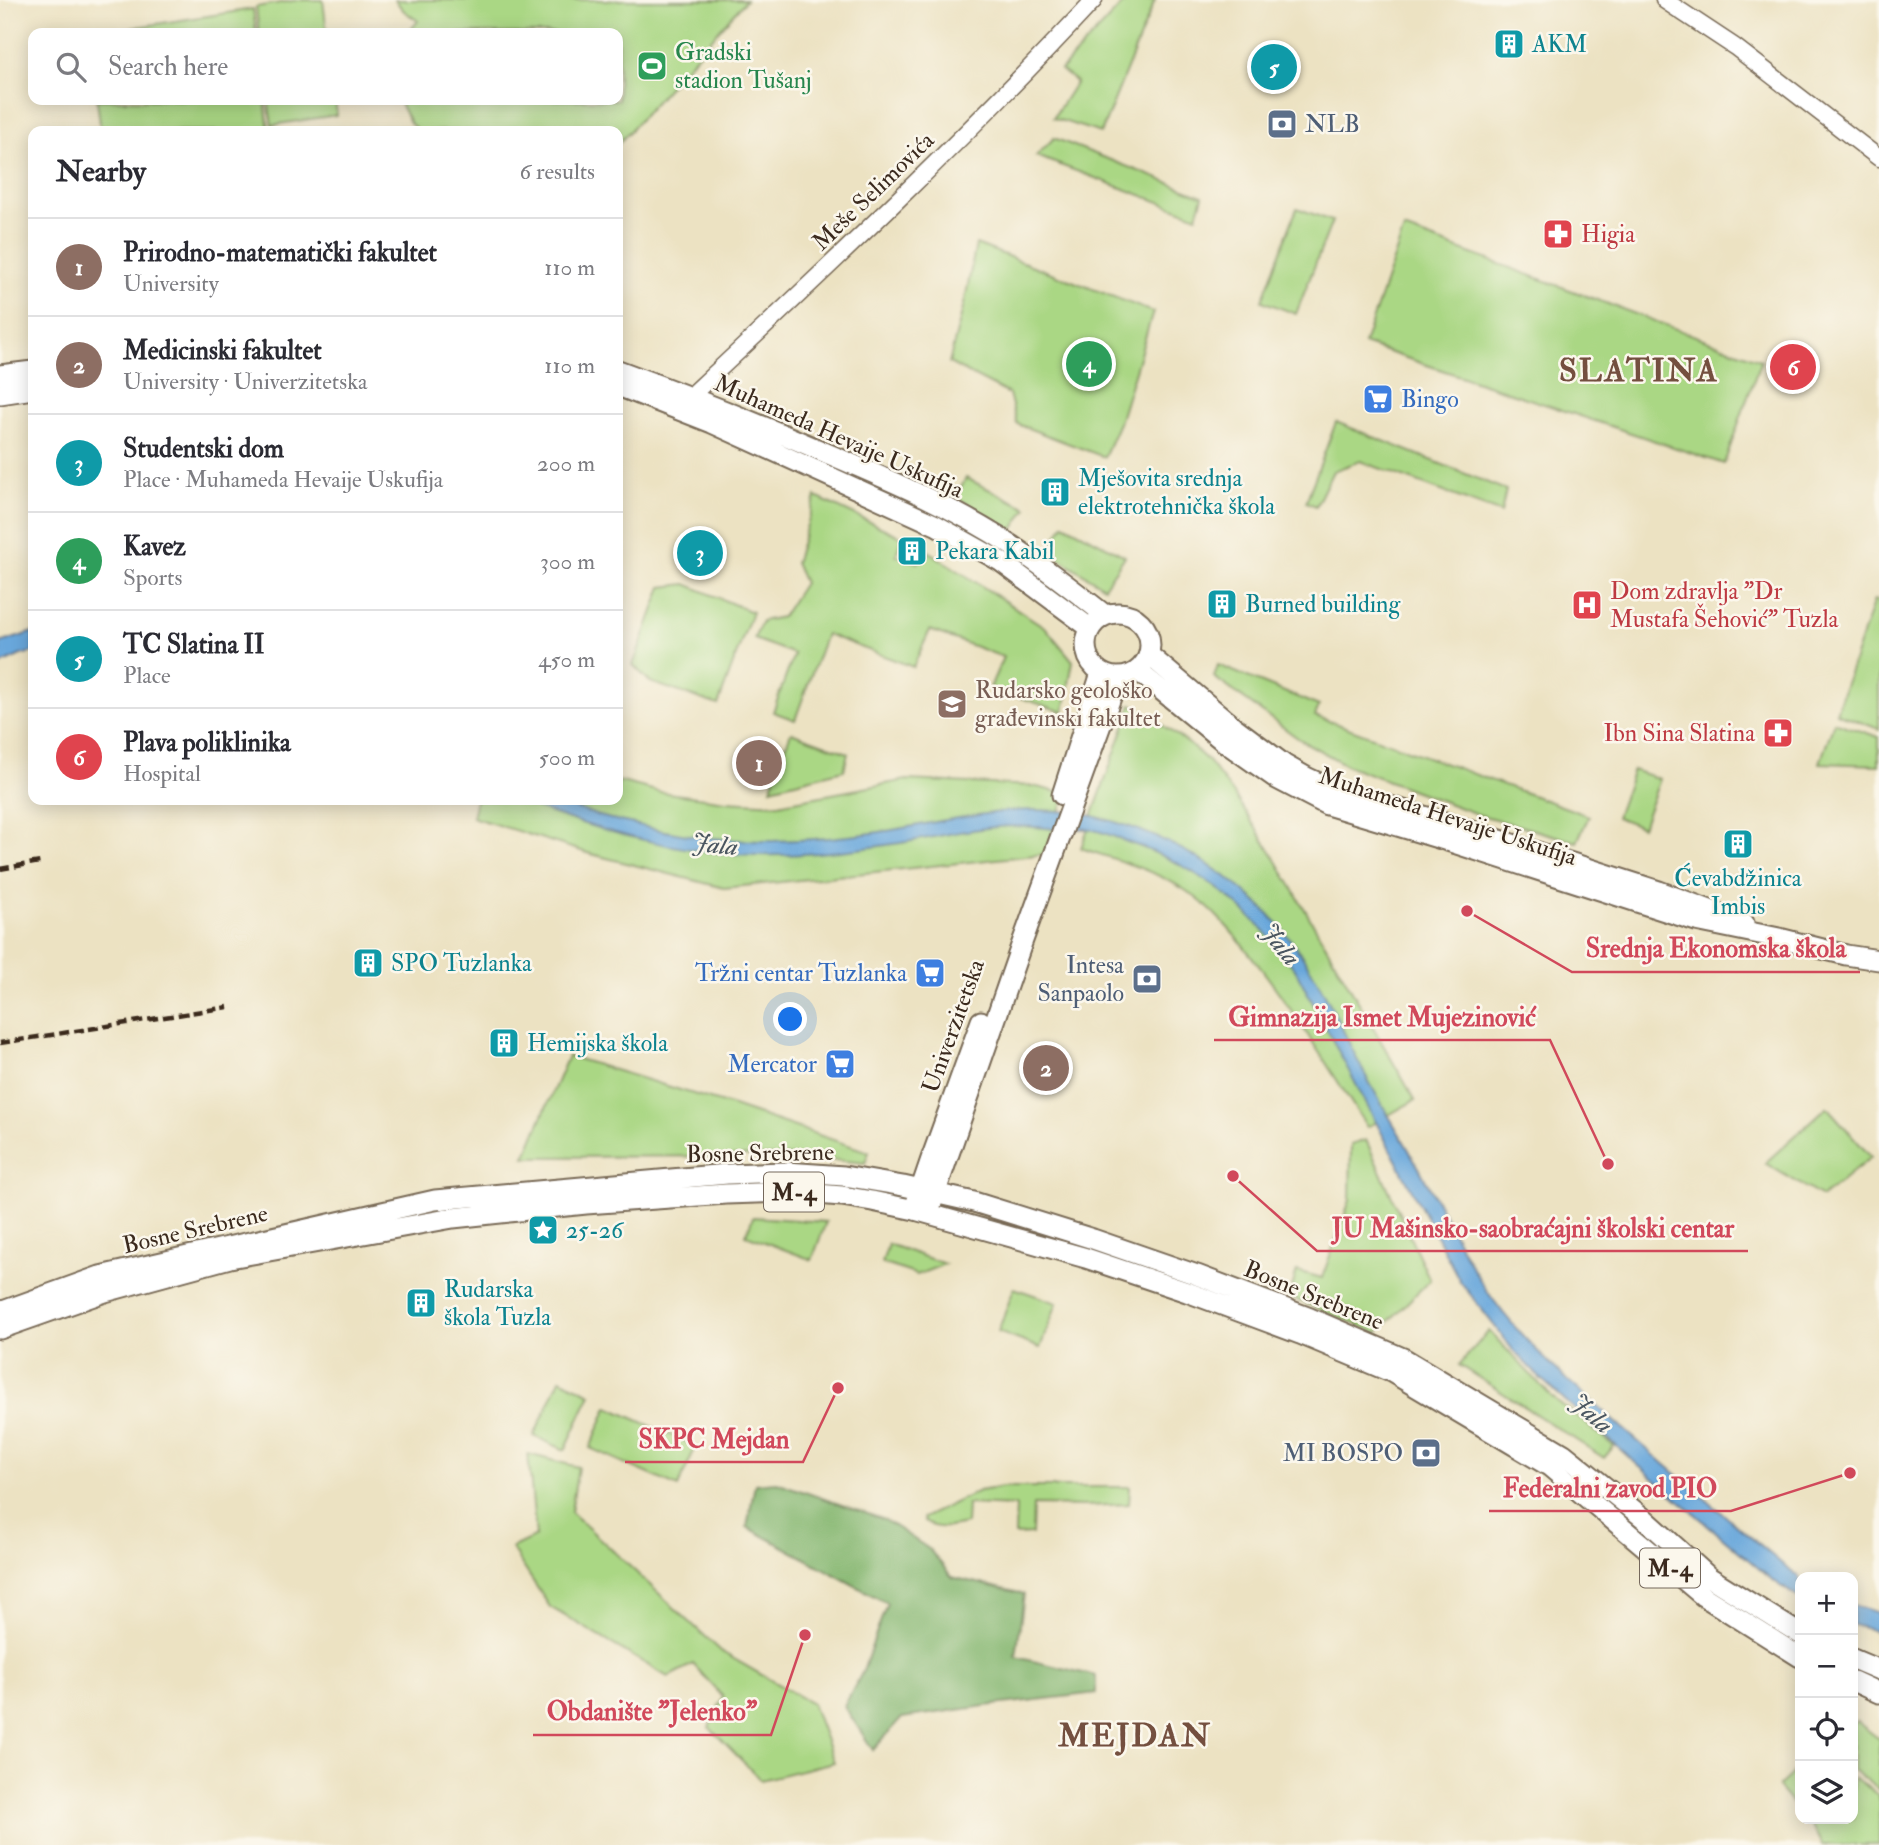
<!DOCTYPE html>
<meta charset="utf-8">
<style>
body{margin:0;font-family:"IM FELL Double Pica",serif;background:#f2f2f3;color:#2b2b33}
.controls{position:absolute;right:21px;bottom:21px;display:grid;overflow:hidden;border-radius:14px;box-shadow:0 4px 18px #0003}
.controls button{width:63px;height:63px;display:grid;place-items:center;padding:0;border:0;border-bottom:2px solid #e1e1e2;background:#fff;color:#2b2b33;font:35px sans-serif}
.you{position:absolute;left:791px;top:1020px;width:24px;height:24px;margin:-18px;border:5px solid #fff;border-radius:50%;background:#1a73e8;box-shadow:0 0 0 10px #1a73e833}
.badge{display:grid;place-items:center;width:46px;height:46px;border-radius:50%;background:#d93025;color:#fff;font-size:23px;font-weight:700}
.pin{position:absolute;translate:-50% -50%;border:4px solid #fff;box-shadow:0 2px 7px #0006}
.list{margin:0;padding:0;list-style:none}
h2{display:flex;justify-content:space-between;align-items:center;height:91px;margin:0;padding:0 28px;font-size:30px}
h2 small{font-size:23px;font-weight:400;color:#7c7c81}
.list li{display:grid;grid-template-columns:46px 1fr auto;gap:21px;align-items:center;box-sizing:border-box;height:98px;padding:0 28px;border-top:2px solid #e1e1e2}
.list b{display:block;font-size:26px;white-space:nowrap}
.list p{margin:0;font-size:23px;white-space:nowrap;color:#7c7c81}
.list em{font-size:23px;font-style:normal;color:#7c7c81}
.icon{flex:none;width:38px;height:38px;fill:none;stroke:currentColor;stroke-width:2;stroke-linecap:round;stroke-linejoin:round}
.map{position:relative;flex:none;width:1879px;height:1845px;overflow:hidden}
.search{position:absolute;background:#fff;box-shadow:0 4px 18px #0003;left:28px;top:28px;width:595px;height:77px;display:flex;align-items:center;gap:18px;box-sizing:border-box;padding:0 24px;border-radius:14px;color:#7c7c81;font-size:26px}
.panel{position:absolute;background:#fff;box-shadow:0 4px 18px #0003;left:28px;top:126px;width:595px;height:679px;border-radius:14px}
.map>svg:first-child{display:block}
.green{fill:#aad784;stroke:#728051;stroke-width:2}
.forest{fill:#87b872;stroke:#617148;stroke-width:2}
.water{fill:#69a7db;stroke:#52687c;stroke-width:2}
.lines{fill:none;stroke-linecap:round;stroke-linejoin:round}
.minor-casing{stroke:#796a57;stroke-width:19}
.major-casing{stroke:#796a57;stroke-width:23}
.minor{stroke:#fff;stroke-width:16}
.major{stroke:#fff;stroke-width:19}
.rail{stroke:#3b2a1e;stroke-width:4.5;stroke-dasharray:10 5;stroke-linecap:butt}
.labels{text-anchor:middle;stroke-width:5;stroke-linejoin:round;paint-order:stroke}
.shield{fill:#fbf7ec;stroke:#75685c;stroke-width:2}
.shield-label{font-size:23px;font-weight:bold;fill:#3b2a1e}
.culture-label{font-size:24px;fill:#0d838f;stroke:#fbf7ec;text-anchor:start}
.leisure-label{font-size:24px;fill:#27864d;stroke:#fbf7ec;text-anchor:start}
.service-label{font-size:24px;fill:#4e5e75;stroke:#fbf7ec;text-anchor:end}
.street-label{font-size:24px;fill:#3b2a1e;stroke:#fbf7ec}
.health-label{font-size:24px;fill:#be3a42;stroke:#fbf7ec;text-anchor:start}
.shop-label{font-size:24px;fill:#366cbe;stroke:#fbf7ec;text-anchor:end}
.education-label{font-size:24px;fill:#785e54;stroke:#fbf7ec;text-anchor:start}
.water-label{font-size:26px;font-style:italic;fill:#4b5660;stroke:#fbf7ec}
.district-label{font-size:32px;font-weight:bold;letter-spacing:2px;fill:#744f3f;stroke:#fbf7ec}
.leader{fill:none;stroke:#d1495b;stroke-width:2.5}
.callout-dot{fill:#d1495b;stroke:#fbf7ec;stroke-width:2.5}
.callout-label{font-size:26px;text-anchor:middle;font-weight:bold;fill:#d1495b;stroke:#fbf7ec;stroke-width:5;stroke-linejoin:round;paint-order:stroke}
</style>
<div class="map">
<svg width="1879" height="1845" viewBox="0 0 1879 1845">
<rect width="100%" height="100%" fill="#fbf7ec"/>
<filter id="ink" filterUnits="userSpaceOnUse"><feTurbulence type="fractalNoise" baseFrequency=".0143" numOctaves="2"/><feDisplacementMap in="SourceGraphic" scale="14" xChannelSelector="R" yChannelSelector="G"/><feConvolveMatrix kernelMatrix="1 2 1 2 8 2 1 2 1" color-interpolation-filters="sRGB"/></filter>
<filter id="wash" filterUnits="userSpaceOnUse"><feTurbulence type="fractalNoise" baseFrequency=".00686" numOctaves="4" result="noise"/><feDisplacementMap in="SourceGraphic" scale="28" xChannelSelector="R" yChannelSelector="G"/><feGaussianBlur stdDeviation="1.57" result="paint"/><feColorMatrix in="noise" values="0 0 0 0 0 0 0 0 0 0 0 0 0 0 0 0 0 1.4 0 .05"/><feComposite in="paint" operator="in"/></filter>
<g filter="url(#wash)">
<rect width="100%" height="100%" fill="#ece2c2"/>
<path class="green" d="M298 0H323L327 33H259L256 7Z
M395 0H746L618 144V131H419L411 124 398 100H618V33H408L418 21 404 11Z
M1126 0H1155L1101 133 1053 118 1076 82 1061 70Z
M253 9 256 33H98Z
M97 100H265L269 131H101Z
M268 100H335L337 115 272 125Z
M1054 138 1203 196 1197 216 1036 156Z
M1297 208 1332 221 1296 314 1262 301Z
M1404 229 1761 360 1724 464 1364 344Z
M976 244 1153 312 1119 423 1104 457 1017 424 1009 394 949 363 965 300Z
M1336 422 1506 490 1501 513 1360 461 1333 471 1316 506 1306 502Z
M966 478 1027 508 1012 531 956 497Z
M816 497 902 537 896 555 918 563 928 551 1046 628 1073 661 1064 712 990 688 1003 657 930 630 913 667 826 634 795 720 773 712 794 654 754 639 762 621 782 617 804 583 795 563Z
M1064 524 1125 556 1104 587 1048 551Z
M686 584 752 612 718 705 650 682 633 665 662 587Z
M1874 600 1879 601V729L1836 713Z
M1218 665 1319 706 1315 716 1589 816 1577 842 1477 814 1346 765 1299 739 1214 677Z
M1132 704 1188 743 1207 760 1233 793 1274 856 1415 1100 1367 1127C1332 1073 1299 1018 1260 967 1238 939 1215 909 1185 890 1154 870 1116 860 1081 848Z
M1834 722 1879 737V765L1820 763Z
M791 732 848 753 844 770 771 788Z
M1633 770 1660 779 1642 827 1616 817Z
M907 780 1033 786 1066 794 1045 854 724 888 591 854 472 817 476 800H618V781L660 792 726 801 778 804Z
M568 1056 733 1106 869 1152 865 1163 792 1156 525 1157Z
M1827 1107 1871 1157 1822 1197 1765 1163Z
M1366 1140 1430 1280 1377 1333 1289 1297 1297 1271 1322 1278 1350 1200 1351 1145Z
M753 1217 826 1222 812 1260 746 1235Z
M888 1244 945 1264 917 1275 882 1263Z
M1014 1288 1057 1303 1040 1348 998 1332Z
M1489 1331 1551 1396 1614 1446 1604 1458 1459 1365Z
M560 1379 591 1394 565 1450 534 1436Z
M608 1407 696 1446 678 1487 590 1448Z
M528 1454 578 1467 571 1512 722 1652 812 1704 834 1762 761 1780 709 1727 723 1697 693 1664 668 1677 550 1607 511 1548 536 1536Z
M1003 1487H1130L1129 1504 1087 1506 1033 1505 1032 1534 1015 1535 1016 1506 967 1504 966 1524C951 1527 937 1530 924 1522L923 1518 979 1491Z
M1856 1721 1879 1739V1790L1853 1770V1724Z
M1800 1766V1813L1778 1787Z
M1853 1777 1879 1795V1845H1822L1812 1826 1806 1819H1853Z"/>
<path class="forest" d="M776 1482 885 1520 929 1549 952 1577 1024 1594 1016 1657 1096 1676V1693L985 1706 902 1718 873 1750 844 1706 863 1671 887 1603 747 1527 755 1484Z"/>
<path class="water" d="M33 632V652L21 655 0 665V643Z
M515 800C526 800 537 799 548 800 561 801 574 808 587 812 602 817 618 821 634 824 679 836 726 841 772 841 810 840 849 837 886 831 964 818 1032 797 1112 821 1190 844 1262 892 1306 962 1327 994 1342 1029 1359 1063 1379 1102 1403 1138 1424 1177 1446 1217 1465 1260 1492 1298 1527 1347 1574 1386 1619 1425 1672 1471 1727 1517 1781 1563L1800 1577V1599L1770 1578 1640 1467 1539 1377 1513 1350 1460 1281 1296 971C1251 908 1201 867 1127 842 1115 837 1100 830 1087 829 1077 828 1066 830 1055 829 1035 827 1017 825 997 827 962 830 928 839 893 844 849 851 801 856 756 855 673 853 592 829 515 800Z
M1853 1605 1879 1613V1632L1853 1625Z"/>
</g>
<g filter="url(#ink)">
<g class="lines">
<g class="minor-casing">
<path id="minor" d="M1664 0 1735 47 1879 158
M687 405 696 391C832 264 968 136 1094 0"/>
</g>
<g class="major-casing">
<path id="major" d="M618 370C689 396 760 424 831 455 892 481 955 508 1011 545 1044 567 1075 591 1105 615
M0 375 33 371
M618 386 712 423 936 525 1000 561 1090 628
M0 394 33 389
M1086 645a32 32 0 1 1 64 0a32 32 0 1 1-64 0Z
M1149 655 1233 726 1285 765 1308 778 1332 789 1441 821 1659 891 1744 923
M1138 671 1223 741 1277 779 1327 805 1441 839 1696 921 1779 938 1846 955 1879 960
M1062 795 1101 673
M917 1200 931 1159 981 1021
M932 1203 1022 943 1118 678
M0 1312 100 1276 435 1200 727 1174 786 1172 844 1176 903 1186 974 1202 1093 1239 1197 1275 1310 1318 1403 1358 1564 1454 1646 1520 1709 1577 1800 1634
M0 1329 105 1292 230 1258 453 1218 586 1204 726 1194 791 1192 842 1196 872 1201 915 1210 1086 1258 1187 1292 1300 1334 1393 1373 1549 1466 1703 1596 1800 1657
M1853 1659 1879 1670
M1853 1681 1879 1693"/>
</g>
<use href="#minor" class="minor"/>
<use href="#major" class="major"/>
<path class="rail" d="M0 869 40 862
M0 1043 228 1007"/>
</g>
</g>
<defs>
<g id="building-square" transform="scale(1.575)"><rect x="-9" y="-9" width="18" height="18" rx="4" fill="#0f9aa8" stroke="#fbf7ec"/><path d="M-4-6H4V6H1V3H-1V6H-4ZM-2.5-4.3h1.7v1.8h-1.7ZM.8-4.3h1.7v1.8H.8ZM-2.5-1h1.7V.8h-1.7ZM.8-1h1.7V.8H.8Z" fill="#fff"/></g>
<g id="stadium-square" transform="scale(1.575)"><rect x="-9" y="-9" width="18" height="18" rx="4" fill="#2e9e5b" stroke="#fbf7ec"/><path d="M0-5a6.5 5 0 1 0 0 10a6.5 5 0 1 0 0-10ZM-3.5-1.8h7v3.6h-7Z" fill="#fff"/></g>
<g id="bank-square" transform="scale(1.575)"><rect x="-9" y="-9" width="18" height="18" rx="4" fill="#5c6f8a" stroke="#fbf7ec"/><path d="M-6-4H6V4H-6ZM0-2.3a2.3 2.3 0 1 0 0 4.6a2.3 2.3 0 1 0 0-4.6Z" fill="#fff"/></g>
<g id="pharmacy-square" transform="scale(1.575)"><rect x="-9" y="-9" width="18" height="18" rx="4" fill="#e0444e" stroke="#fbf7ec"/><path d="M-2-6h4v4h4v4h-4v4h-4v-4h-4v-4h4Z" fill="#fff"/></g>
<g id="supermarket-square" transform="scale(1.575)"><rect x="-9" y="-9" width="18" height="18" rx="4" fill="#3f7fe0" stroke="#fbf7ec"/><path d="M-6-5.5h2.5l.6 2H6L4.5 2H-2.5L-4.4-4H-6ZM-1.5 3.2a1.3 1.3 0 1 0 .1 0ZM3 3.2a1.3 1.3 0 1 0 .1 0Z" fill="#fff"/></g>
<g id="hospital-square" transform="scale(1.575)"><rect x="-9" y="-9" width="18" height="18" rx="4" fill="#e0444e" stroke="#fbf7ec"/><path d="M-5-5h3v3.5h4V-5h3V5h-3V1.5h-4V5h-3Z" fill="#fff"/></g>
<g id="university-square" transform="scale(1.575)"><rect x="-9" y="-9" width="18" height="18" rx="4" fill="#8d6e63" stroke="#fbf7ec"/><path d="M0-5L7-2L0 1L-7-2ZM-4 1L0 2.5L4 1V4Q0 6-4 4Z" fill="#fff"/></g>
<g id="sight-square" transform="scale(1.575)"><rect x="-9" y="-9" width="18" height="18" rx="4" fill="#0f9aa8" stroke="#fbf7ec"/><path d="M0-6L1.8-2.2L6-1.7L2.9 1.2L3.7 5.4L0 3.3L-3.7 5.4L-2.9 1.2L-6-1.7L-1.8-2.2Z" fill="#fff"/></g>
</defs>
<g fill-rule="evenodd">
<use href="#building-square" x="1509" y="44"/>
<use href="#stadium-square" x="652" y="66"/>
<use href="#bank-square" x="1282" y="124"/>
<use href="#pharmacy-square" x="1558" y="234"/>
<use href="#supermarket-square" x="1378" y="399"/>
<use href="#building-square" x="1055" y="492"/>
<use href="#building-square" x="912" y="551"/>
<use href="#building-square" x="1222" y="604"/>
<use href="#hospital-square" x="1587" y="605"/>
<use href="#university-square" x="952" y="704"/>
<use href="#pharmacy-square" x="1778" y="733"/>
<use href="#building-square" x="1738" y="844"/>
<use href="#building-square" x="368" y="963"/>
<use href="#supermarket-square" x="930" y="973"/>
<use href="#bank-square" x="1147" y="979"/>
<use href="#building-square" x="504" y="1043"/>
<use href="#supermarket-square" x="840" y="1064"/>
<use href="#sight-square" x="543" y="1230"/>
<use href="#building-square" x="421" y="1303"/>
<use href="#bank-square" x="1426" y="1453"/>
</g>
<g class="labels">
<g class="shield">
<rect x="764" y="1172.5" width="60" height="39" rx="5"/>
<rect x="1640" y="1548.5" width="60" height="39" rx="5"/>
</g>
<g class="shield-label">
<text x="794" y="1200">M-4</text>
<text x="1670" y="1576">M-4</text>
</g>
<g class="culture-label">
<text x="1532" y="52">AKM</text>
<text x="1078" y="486">Mješovita srednja<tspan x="1078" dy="28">elektrotehnička škola</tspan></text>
<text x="935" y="559">Pekara Kabil</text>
<text x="1245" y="612">Burned building</text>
<text x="1738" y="886" text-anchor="middle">Ćevabdžinica<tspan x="1738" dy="28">Imbis</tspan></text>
<text x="391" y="971">SPO Tuzlanka</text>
<text x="527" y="1051">Hemijska škola</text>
<text x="566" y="1238">25-26</text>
<text x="444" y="1297">Rudarska<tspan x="444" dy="28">škola Tuzla</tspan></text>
</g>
<g class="leisure-label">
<text x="675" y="60">Gradski<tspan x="675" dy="28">stadion Tušanj</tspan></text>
</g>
<g class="service-label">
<text x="1305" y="132" text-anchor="start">NLB</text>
<text x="1124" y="973">Intesa<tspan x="1124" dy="28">Sanpaolo</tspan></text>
<text x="1403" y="1461">MI BOSPO</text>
</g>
<g class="street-label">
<text transform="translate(873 191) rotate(-44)" y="8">Meše Selimovića</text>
<text transform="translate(839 436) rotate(24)" y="8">Muhameda Hevaije Uskufija</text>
<text transform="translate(1448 816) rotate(18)" y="8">Muhameda Hevaije Uskufija</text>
<text transform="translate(953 1026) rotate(-70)" y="8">Univerzitetska</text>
<text transform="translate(760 1153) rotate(-1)" y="8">Bosne Srebrene</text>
<text transform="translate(195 1229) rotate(-13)" y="8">Bosne Srebrene</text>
<text transform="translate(1314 1295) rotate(22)" y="8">Bosne Srebrene</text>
</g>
<g class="health-label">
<text x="1581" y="242">Higia</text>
<text x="1610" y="599">Dom zdravlja "Dr<tspan x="1610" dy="28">Mustafa Šehović" Tuzla</tspan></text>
<text x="1755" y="741" text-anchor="end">Ibn Sina Slatina</text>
</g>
<g class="shop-label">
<text x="1401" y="407" text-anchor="start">Bingo</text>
<text x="907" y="981">Tržni centar Tuzlanka</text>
<text x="817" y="1072">Mercator</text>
</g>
<g class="education-label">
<text x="975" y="698">Rudarsko geološko<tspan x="975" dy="28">građevinski fakultet</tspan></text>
</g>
<g class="water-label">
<text transform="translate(715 844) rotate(6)" y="9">Jala</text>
<text transform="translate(1281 944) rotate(51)" y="9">Jala</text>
<text transform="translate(1592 1413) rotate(41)" y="9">Jala</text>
</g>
<g class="district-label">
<text x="1639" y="381">SLATINA</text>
<text x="1135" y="1746">MEJDAN</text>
</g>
</g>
<path class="leader" d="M1467 911L1572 972H1860M1608 1164L1550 1040H1214M1233 1176L1317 1251H1748M838 1388L803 1462H625M1850 1473L1731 1511H1489M805 1635L771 1735H533"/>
<g class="callout-dot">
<circle cx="1467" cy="911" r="7"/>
<circle cx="1608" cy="1164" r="7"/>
<circle cx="1233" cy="1176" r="7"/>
<circle cx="838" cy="1388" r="7"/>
<circle cx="1850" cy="1473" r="7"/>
<circle cx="805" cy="1635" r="7"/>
</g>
<g class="callout-label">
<text x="1716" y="957">Srednja Ekonomska škola</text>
<text x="1382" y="1026">Gimnazija Ismet Mujezinović</text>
<text x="1533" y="1237">JU Mašinsko-saobraćajni školski centar</text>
<text x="714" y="1448">SKPC Mejdan</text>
<text x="1610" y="1497">Federalni zavod PIO</text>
<text x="652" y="1720">Obdanište "Jelenko"</text>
</g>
</svg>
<div class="controls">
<button>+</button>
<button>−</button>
<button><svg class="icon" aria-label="locate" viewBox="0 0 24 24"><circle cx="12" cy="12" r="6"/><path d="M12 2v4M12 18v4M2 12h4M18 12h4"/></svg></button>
<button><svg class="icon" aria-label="layers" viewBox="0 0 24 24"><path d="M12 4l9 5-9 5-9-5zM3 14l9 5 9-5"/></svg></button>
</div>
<div class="you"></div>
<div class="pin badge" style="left:759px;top:763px;background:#8d6e63">1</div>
<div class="pin badge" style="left:1046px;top:1068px;background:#8d6e63">2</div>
<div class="pin badge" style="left:700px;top:553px;background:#0f9aa8">3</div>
<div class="pin badge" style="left:1089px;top:364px;background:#2e9e5b">4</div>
<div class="pin badge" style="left:1274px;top:67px;background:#0f9aa8">5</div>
<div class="pin badge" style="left:1793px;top:367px;background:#e0444e">6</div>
<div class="search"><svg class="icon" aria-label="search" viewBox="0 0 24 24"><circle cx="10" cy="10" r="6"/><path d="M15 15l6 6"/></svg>Search here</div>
<section class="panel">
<h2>Nearby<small>6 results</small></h2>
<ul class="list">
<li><span class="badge" style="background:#8d6e63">1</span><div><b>Prirodno-matematički fakultet</b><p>University</p></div><em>110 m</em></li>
<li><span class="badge" style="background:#8d6e63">2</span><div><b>Medicinski fakultet</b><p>University · Univerzitetska</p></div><em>110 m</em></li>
<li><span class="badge" style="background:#0f9aa8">3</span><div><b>Studentski dom</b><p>Place · Muhameda Hevaije Uskufija</p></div><em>200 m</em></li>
<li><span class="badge" style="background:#2e9e5b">4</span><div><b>Kavez</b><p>Sports</p></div><em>300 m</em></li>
<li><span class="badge" style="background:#0f9aa8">5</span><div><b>TC Slatina II</b><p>Place</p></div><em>450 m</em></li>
<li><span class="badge" style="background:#e0444e">6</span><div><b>Plava poliklinika</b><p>Hospital</p></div><em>500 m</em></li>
</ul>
</section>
</div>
